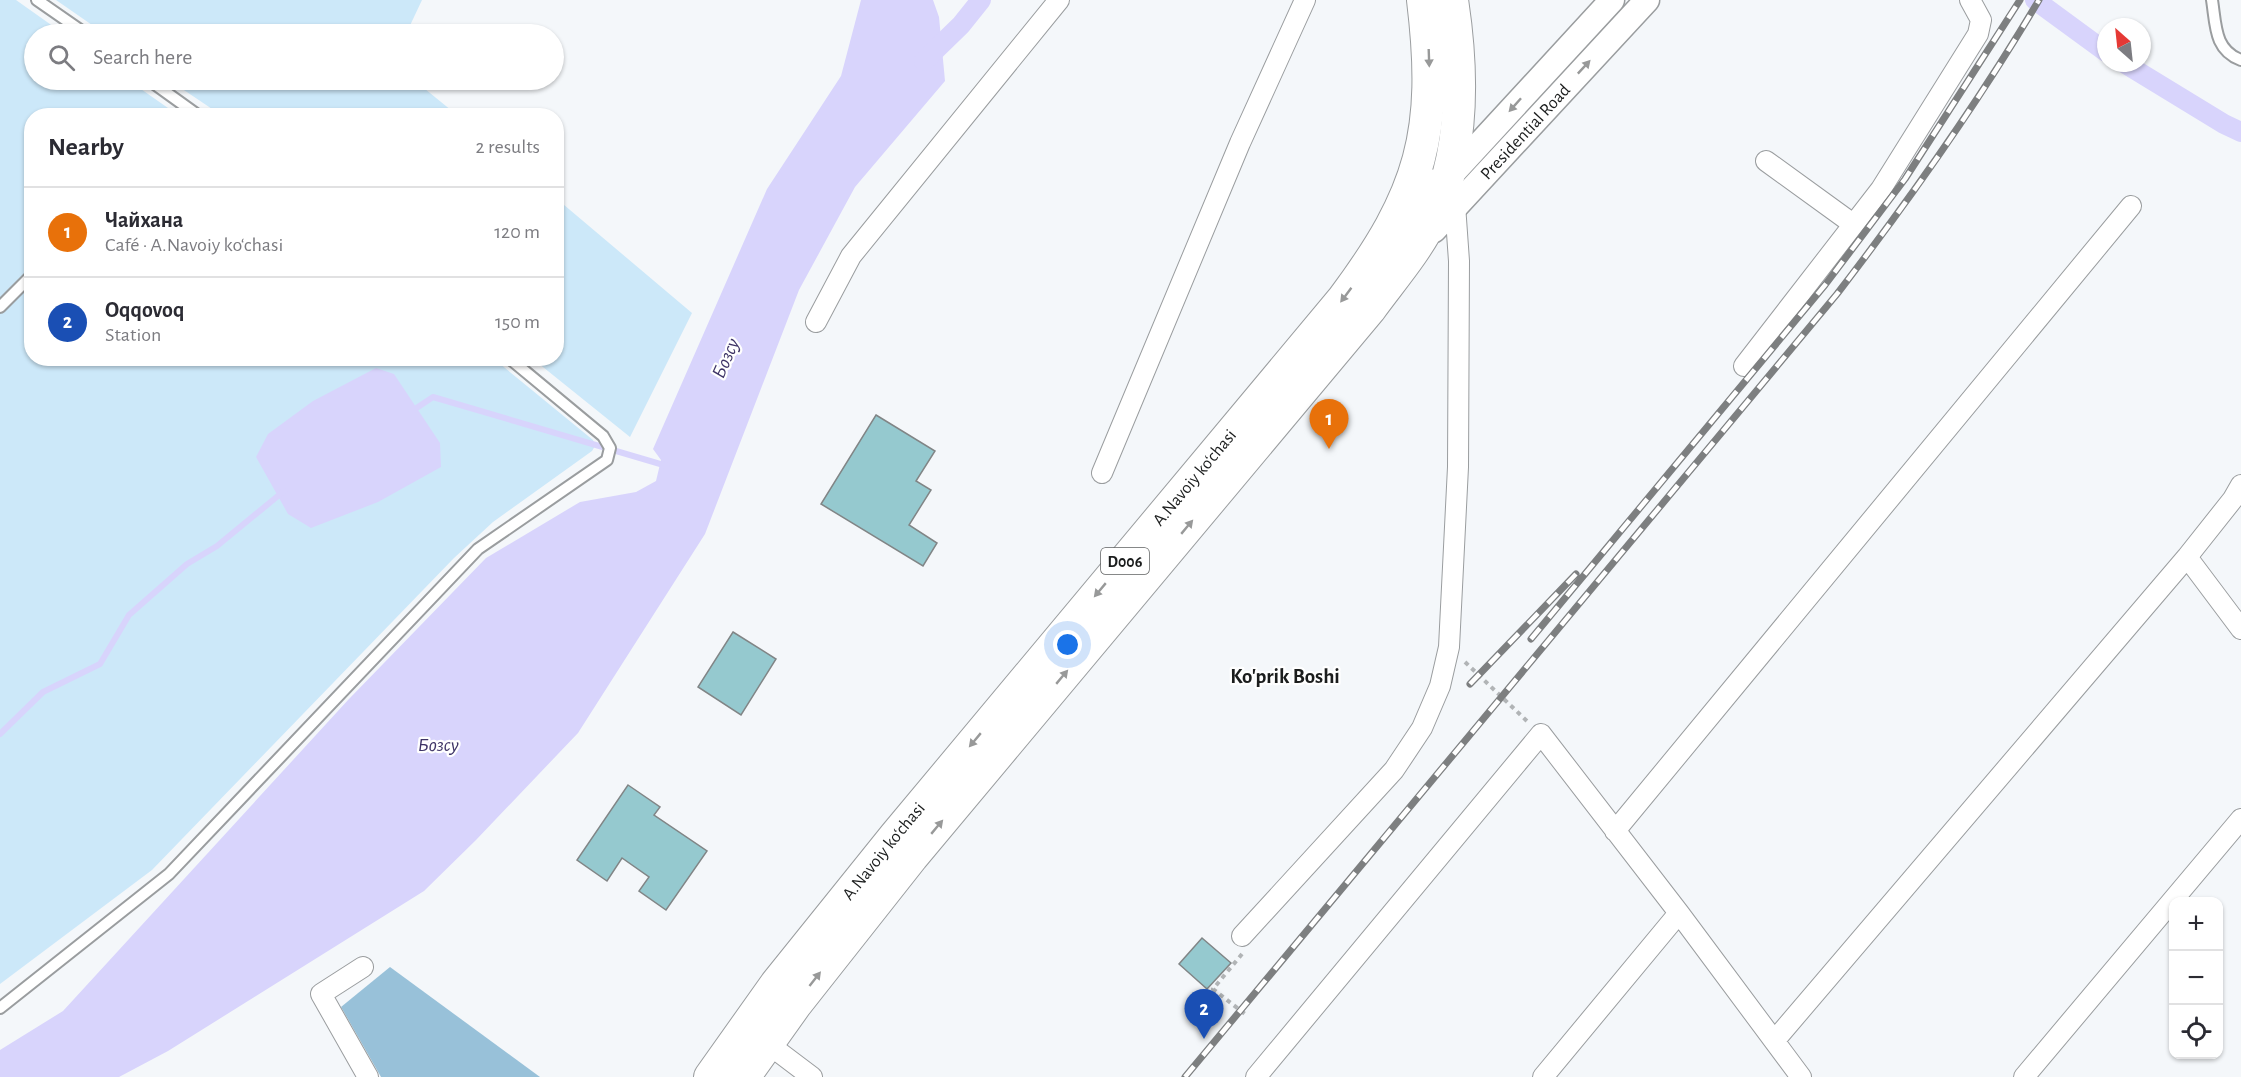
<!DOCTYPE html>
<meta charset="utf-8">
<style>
body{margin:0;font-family:"Alegreya Sans",sans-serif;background:#f2f2f3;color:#2b2b33}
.controls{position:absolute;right:18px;bottom:18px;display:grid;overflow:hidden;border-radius:12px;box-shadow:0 2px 4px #0004}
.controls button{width:54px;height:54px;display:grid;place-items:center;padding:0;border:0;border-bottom:2px solid #e1e1e2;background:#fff;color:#2b2b33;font:30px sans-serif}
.compass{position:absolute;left:2097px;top:18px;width:54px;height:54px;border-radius:50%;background:#fff;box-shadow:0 2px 4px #0004;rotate:333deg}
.you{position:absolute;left:1068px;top:645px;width:21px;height:21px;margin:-15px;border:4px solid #fff;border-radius:50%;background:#1a73e8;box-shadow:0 0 0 9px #1a73e833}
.badge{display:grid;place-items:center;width:39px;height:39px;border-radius:50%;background:#b45309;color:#fff;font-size:20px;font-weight:700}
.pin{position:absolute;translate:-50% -50px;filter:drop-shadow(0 2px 3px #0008)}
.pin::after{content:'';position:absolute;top:32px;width:21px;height:18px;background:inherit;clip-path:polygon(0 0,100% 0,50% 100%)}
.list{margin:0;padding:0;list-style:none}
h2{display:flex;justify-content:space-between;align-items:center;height:78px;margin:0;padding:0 24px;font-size:26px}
h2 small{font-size:20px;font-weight:400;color:#7c7c81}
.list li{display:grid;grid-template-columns:39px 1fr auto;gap:18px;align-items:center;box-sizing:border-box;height:90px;padding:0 24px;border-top:2px solid #e1e1e2}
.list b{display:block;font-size:22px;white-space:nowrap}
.list p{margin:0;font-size:20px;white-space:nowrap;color:#7c7c81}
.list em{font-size:20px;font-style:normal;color:#7c7c81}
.icon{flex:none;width:33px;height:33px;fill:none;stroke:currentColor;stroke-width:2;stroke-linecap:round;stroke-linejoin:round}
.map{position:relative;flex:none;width:2241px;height:1077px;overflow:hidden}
.search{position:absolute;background:#fff;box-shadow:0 2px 4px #0004;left:24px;top:24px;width:540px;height:66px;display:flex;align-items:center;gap:15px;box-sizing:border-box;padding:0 21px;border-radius:33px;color:#7c7c81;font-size:22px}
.panel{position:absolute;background:#fff;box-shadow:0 2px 4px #0004;left:24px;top:108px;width:540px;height:258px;border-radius:24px}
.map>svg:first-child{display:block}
.green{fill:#cce8f9}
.forest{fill:#98c1d9}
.water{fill:#d8d4fc}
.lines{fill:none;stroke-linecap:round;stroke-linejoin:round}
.stream{stroke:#d8d4fc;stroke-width:6}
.canal{stroke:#d8d4fc;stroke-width:20}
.building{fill:#95c9cf;stroke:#818586;stroke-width:1.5}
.service-casing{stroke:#9a9d9f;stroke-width:14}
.minor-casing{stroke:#9a9d9f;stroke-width:22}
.tertiary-casing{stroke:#9a9d9f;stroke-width:27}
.primary-casing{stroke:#9a9d9f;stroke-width:34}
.path{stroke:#b1b4b6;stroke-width:4;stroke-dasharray:4.5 4.5;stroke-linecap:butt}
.service{stroke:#fff;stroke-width:10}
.minor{stroke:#fff;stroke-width:20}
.tertiary{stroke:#fff;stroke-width:24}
.primary{stroke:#fff;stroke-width:32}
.rail-casing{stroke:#7d7f80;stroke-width:7}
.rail{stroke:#fff;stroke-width:4.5;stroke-dasharray:14;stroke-linecap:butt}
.oneway{fill:#989999}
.labels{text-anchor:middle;stroke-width:4.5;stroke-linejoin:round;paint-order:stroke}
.shield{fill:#fff;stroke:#5f6161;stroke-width:1.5}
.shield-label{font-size:16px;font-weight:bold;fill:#1b1d1d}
.street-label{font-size:18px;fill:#1b1d1d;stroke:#fff}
.water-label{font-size:20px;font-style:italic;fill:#3e3467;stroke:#fff}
.quarter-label{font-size:21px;font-weight:bold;fill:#1b1d1d;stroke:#fff}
</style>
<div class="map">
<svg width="2241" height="1077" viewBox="0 0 2241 1077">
<rect width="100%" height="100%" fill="#f4f7fa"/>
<path class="green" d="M0 0H16L64 34H34V80H128L178 115 32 116V358L494 359 593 440 595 446 592 451 493 522 454 558 152 870 0 984Z
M56 0H422L406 34H105Z
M169 80H414L457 115H221Z
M557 199 692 313 630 437 533 359 556 358Z"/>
<path class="forest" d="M390 967 540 1077H381L341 1007Z"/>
<path class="water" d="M861 0H933L939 17 945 81 855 187 799 290 705 534 578 733 476 840 424 891 168 1051 119 1077H0V1050L63 1011 348 700 486 558 580 502 636 492 656 481 661 460 653 449 767 189 841 76Z
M376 368 394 374 440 443 441 467 378 502 311 528 288 514 256 457 268 434 313 401Z"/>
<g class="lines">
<path class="stream" d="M412 411 433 397 667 466
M0 734 43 692 100 664 129 615 187 564 217 546 284 491"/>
<path class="canal" d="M2035 0 2106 52
M924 61 961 25 981 0
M2124 63 2224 124 2241 132"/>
</g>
<path class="building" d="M876 415 935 451 916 481 931 490 909 525 937 543 923 566 821 504Z
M733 632 776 659 741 715 698 687Z
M628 785 660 807 654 815 707 851 666 910 639 891 649 877 622 858 607 881 577 860Z
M1202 938 1231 963 1207 989 1179 964Z"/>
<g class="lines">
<g class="service-casing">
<path id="service" d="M37 0 86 34
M2212 0C2216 25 2214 50 2241 60
M149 80 199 116
M0 307 32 275
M0 1008 169 874 478 549 607 460 610 448 603 436 509 358"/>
</g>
<g class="minor-casing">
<path id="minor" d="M1766 161 1853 224
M816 322 851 256 1059 0
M1744 366 1881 189 1978 34 1981 20 1970 0
M1102 473 1240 143 1305 0
M2187 557 2241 629
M1615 831 2131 206
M1242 936 1394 770 1422 728 1440 686 1449 647 1458 467 1459 261 1455 205 1447 180 1414 179
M363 967 321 994 368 1077
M759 1037 812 1077
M1775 1040 2187 557 2233 499 2241 485
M1256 1077 1541 734 1679 913 1801 1077
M1543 1077 1679 913
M2024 1077 2241 819"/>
</g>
<g class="tertiary-casing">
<g id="tertiary">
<path id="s1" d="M1434 230 1647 0"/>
<path d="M1392 239 1612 0"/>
</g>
</g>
<g class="primary-casing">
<g id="primary">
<path id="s2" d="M710 1077 776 984 895 836 1343 299C1422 193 1439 132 1423 0"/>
<path d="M744 1077 796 1004 912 857 1370 309C1391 280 1416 252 1432 219 1465 153 1463 72 1452 0"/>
</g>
</g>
<path class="path" d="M1465 662 1529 723
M1242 954 1213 989 1245 1014"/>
<use href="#service" class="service"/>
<use href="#minor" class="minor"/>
<use href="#tertiary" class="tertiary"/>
<use href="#primary" class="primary"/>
<g class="rail-casing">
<path id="rail" d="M1531 639 1825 285 1905 179 2020 0
M1470 684 1576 574
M1185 1077 1837 294C1910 199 1978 103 2039 0"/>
</g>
<use href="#rail" class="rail"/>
</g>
<defs><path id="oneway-solid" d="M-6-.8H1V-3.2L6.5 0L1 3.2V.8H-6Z" transform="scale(1.5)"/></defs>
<g class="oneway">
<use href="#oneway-solid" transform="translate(1429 58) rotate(88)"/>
<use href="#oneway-solid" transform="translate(1584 67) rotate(-47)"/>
<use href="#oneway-solid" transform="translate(1515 105) rotate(132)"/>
<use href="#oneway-solid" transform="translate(1346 295) rotate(127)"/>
<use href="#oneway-solid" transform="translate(1187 527) rotate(-50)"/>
<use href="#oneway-solid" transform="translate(1100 590) rotate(130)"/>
<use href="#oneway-solid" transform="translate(1062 677) rotate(-50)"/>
<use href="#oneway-solid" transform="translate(975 740) rotate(130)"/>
<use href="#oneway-solid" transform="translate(937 827) rotate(-50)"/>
<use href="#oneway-solid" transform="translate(815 979) rotate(-52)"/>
</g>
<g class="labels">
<rect class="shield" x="1101" y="548" width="48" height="26" rx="4.5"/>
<g class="shield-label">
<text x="1125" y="567">D006</text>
</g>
<g class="street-label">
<text dy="6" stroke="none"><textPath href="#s1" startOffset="134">Presidential Road</textPath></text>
<text dy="6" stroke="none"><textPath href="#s2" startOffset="771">A.Navoiy ko‘chasi</textPath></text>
<text dy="6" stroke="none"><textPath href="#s2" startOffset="285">A.Navoiy ko‘chasi</textPath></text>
</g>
<g class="water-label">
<text transform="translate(725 358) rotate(-66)" y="7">Бозсу</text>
<text x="438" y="751">Бозсу</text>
</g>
<g class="quarter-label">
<text x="1285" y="683">Ko'prik Boshi</text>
</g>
</g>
</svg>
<div class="controls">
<button>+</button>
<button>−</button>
<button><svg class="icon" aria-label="locate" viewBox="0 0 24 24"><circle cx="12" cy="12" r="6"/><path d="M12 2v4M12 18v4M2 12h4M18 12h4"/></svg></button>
</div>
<svg class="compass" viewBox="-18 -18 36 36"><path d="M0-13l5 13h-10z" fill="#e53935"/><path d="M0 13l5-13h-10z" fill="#7c7c81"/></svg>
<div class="you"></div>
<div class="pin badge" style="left:1329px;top:449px;background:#e8710a">1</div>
<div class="pin badge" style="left:1204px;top:1039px;background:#1a4fb4">2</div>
<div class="search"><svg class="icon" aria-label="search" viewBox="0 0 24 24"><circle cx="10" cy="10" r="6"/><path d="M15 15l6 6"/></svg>Search here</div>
<section class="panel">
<h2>Nearby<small>2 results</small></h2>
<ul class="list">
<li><span class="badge" style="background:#e8710a">1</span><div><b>Чайхана</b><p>Café · A.Navoiy ko‘chasi</p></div><em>120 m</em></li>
<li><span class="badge" style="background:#1a4fb4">2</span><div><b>Oqqovoq</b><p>Station</p></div><em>150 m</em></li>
</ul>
</section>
</div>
